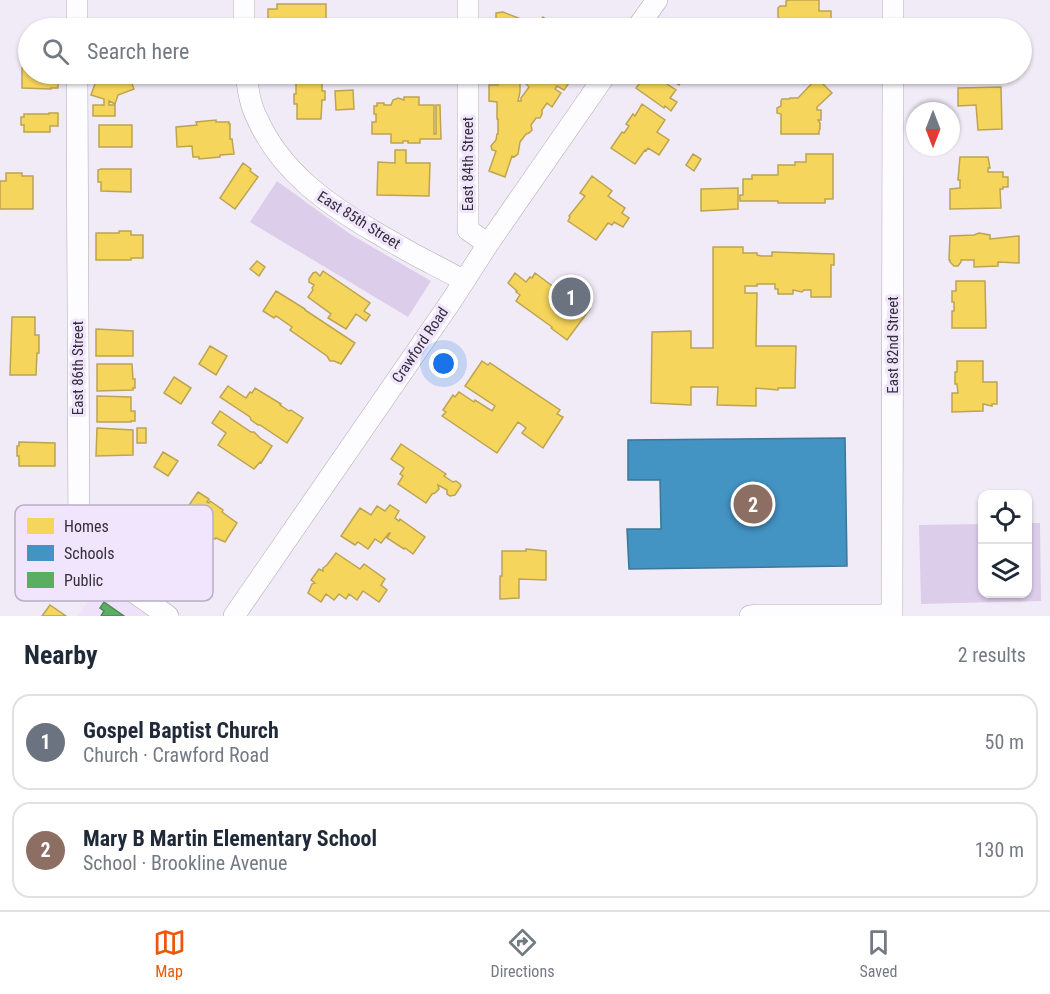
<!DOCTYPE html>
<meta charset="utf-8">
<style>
body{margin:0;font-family:"Roboto Condensed",sans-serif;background:#f2f2f3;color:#1f2937}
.controls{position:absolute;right:18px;bottom:18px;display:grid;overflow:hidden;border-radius:12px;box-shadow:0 2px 4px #0004}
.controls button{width:54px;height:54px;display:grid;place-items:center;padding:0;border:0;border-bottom:2px solid #e0e1e3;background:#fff;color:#1f2937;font:30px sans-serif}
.compass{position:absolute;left:906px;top:102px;width:54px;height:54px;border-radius:50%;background:#fff;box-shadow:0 2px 4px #0004;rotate:180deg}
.you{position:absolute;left:444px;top:364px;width:21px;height:21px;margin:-15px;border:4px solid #fff;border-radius:50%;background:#1a73e8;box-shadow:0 0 0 9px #1a73e833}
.badge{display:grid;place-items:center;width:39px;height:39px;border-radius:50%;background:#ea580c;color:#fff;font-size:20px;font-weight:700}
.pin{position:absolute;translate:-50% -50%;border:3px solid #fff;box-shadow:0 2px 6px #0006}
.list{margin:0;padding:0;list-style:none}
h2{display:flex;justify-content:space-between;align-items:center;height:78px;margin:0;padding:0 24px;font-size:26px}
h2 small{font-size:20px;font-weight:400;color:#747a83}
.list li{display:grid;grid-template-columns:39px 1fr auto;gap:18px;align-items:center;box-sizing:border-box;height:96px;margin:0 12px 12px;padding:0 12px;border:2px solid #e0e1e3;border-radius:18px}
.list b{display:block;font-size:22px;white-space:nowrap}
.list p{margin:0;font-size:20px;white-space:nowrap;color:#747a83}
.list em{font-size:20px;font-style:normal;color:#747a83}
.icon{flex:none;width:33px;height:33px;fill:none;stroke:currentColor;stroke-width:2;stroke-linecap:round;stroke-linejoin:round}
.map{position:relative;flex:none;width:1050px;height:616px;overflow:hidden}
.search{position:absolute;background:#fff;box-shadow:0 2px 4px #0004;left:18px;right:18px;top:18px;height:66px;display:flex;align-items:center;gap:15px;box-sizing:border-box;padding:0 21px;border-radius:33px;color:#747a83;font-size:22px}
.sheet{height:294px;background:#fff}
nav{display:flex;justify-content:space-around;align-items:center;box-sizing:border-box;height:84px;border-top:2px solid #e0e1e3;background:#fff;font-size:16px;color:#747a83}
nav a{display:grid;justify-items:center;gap:3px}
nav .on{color:#ea580c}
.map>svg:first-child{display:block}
.built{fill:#ede2f9}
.green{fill:#dccdeb}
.homes{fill:#f6d55c;stroke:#bca452;stroke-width:1.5}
.schools{fill:#4393c3;stroke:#3e759a;stroke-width:1.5}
.public{fill:#5aae61;stroke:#4f8855;stroke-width:1.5}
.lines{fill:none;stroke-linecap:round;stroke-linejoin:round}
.minor-casing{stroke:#aeaab2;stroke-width:22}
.minor{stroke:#fdfcfe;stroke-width:21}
.labels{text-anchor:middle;stroke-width:6;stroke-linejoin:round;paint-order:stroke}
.street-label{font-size:15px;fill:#343039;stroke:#f0e5fd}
.key{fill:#f0e5fd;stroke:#b8afc2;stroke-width:1.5}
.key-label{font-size:16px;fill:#343039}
</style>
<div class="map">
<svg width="1050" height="616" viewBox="0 0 1050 616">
<rect width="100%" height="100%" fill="#f1ebf7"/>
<path class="built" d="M109 574 168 616H78Z"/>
<path class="green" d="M277 181 350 234 431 281 408 317 250 222Z
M1028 523H1040L1041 601 921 604 919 525 982 524V594H1028Z"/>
<path class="homes" d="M789 0H819V11H831V28H804V23H787V19H780L778 17V8L780 6H786V1Z
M277 4H326V23H305V28H277V25H268V9H277Z
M503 12 521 19V28H496V13Z
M543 17 559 28H545L541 25 540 21Z
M22 68H28V74H53L51 77H58V88H51V89L22 88Z
M91 74H140L130 79 134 89 118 95 115 104 109 101V105H115V116H93V105H104V99L91 95 96 81 92 78Z
M286 74H314V77L318 78V80H322V91H325V100H322L321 119H297V104H294V94H296V83H286Z
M489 74H524V80H520V92L518 101H521V98L529 87 526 84 532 74H568L573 77 564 90 557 86 555 89 561 93 552 107 547 103 542 110V114L540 118H536L531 125 532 130 529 133 526 134 520 142 518 154 514 157 512 156 505 177 489 171 496 151 492 150 491 146 496 140 497 134H498V119H497V102L489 101V85H498V81H489Z
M641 74H658L657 76 658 77 659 76 668 82 667 84 676 90 670 98 677 102 671 111 665 106 664 108 636 88 642 80 638 77Z
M663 74H687L679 85Z
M817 78 832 93 817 107V110H821V120H818L820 123V129L819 131V134H781V114L777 113V108L781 106V101L782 99H789L790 98H798Z
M1001 87 1002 129 978 130 976 105 958 106V88Z
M353 90 354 109 336 110 335 91Z
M404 97H419V105H434V134H436V105H440L441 139H420V143H408V141H403V143H391V134H372V122H376V114H374V106H377V103H384V105H391L393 100 398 98 404 100Z
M642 104 665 120 657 132 669 140 659 155 648 148 646 151 645 150 635 164 611 148 622 132 624 133 629 126 626 124 633 114 635 116Z
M49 113H58V126H50V132H24V125H21V117H24V114H49Z
M216 120V122H229V124H230V139H232L234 154 220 155V157L199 159V157H193L192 146 177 147 176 127 197 125 196 122Z
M99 125H132V147H99Z
M395 150H406V163H430L429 196 377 195 378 162 395 163Z
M693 154 701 159 694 171 686 165Z
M806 154H833V199H825V203H778V201H740V195H743V179H752V175H778V165H795V162H806Z
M960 157H988L990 168H988V172H1003V177H1008V187H1003V189H1000L1001 208 950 209V189L960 188V180H958Z
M243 163 251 169 250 171 258 177 235 209 220 198Z
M101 169H131V192L101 191V182H98V170Z
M6 173H22V176H33V209H0V181H6Z
M592 176 612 191 608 196 625 208 622 213 629 218 623 227 614 222 612 225 608 223 596 240 568 221 570 217 569 216 585 196 580 193Z
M738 188V209L701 211V189Z
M119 231H131V235H143V258H131V260H96V233H119Z
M979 233 990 235V239L1019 236V263L998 262V266L974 267V260H961V262L958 266H954L950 262V260H949L950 236 974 235Z
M713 247H743V253H757V255L761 256H772V252L834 254V265H831V297H811V290H804L802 292 793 290V294H778V289H775V284H757V286H745V293H757L756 346H796L795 388H778V390L756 388V406L717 405 718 387H691V405L651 403 652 332 691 331V348H713Z
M257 261 265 267 259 276 250 269Z
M323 271 370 303 364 311 370 315 366 321 356 314 346 329 328 318 331 314 308 297 313 290 312 288 314 285 309 282V279L313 273 316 272 320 276Z
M515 273 526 282 530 277 532 278 535 273 570 299 572 296 590 309 567 340 551 328 552 327 516 301 520 295 516 292 517 291 508 283Z
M956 281H985L986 328H952V311H954V302H952V291H956Z
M276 291 305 309V310L355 343 341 364 334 361H330L327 356 290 330 292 327 276 316 274 318 263 311Z
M12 317H35V335H39V353H37L36 375H10Z
M96 329 133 331V356H96Z
M210 346 227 356 216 375 199 364Z
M482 361 488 365 490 363 560 410 557 414 563 417 543 448 522 433 526 428 518 422 497 453 442 416 446 412 443 410 453 395 455 397 459 392 474 402 475 400 492 411 495 406 465 386Z
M957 361H983V382H997V404H992V406L983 404V411L952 412V393H958L957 384H955V372H957Z
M97 364H132L133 379H135V388H133V390L97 391Z
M174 377 191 388 181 404 164 393Z
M228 386 246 398 250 392 252 393 255 388 281 404 280 405 289 411 291 410 303 418 287 443 260 425H258L251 420 250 417 220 397Z
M97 396 131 397V411H135V421H131V422H97Z
M220 411 251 432H254L260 438 272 446 261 463 260 462 254 469 218 445 226 433 212 423Z
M97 428 133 430V455L96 456Z
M137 428H146V443H137Z
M19 442 55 443V466H19V456H17V446H19Z
M401 444 446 474 444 476 453 482 456 481 460 484 461 486 455 495 450 496 447 494V490L438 485 439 489 435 493 432 494 426 503 398 484 403 476 400 474 404 468 391 459Z
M163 452 178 461 168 476 154 467Z
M198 492 209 499 207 502 209 503 210 501 223 510 222 512 237 523 225 542 216 538 215 539 208 535 209 533 191 522 193 520 183 514Z
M390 505 399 511 395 518 399 521 400 519 425 537 413 554 405 548 404 549 387 538 390 533H389L381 543 375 539 368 549 358 542 355 545 341 536 360 508 371 515 377 506 385 511Z
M526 549 546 551V580L519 579V598L500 599V576H502V551H526Z
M336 553 360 569 364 564 385 579 381 585 387 590 379 602 363 591 357 600 349 594 346 599 339 594 334 600 326 594 321 602 308 593 312 584 315 583 311 580 319 569 323 571V568L327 565Z
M50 605 66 616H42Z"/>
<path class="schools" d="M845 438 847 566 629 569 627 529H661L660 480H628V440Z"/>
<path class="public" d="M104 602 124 616H101L104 611 100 608Z"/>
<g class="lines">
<g class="minor-casing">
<path id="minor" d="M77 0V28
M244 0V28
M468 28V0
M637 28 657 0
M893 28V0
M77 74 79 554 168 616
M246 74C248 89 250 105 257 118 280 171 327 204 375 232 389 240 404 249 419 257 434 265 449 272 464 281
M468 74V230L488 244
M234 616 452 300 488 244 606 74
M750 616 758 615H892
M892 616 893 74"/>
</g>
<use href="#minor" class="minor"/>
</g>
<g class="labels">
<g class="street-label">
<text transform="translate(468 164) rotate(-90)" y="5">East 84th Street</text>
<text transform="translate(359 220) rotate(32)" y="5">East 85th Street</text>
<text transform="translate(420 345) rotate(-56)" y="5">Crawford Road</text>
<text transform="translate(893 345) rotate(-90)" y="5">East 82nd Street</text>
<text transform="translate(78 368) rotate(-90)" y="5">East 86th Street</text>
</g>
</g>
<rect x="15" y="505" width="198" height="96" rx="9" class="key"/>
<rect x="27" y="518" width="27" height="16" fill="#f6d55c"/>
<rect x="27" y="545" width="27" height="16" fill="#4393c3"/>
<rect x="27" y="572" width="27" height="16" fill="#5aae61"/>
<g class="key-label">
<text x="64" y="532">Homes</text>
<text x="64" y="559">Schools</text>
<text x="64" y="586">Public</text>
</g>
</svg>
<div class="controls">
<button><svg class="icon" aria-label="locate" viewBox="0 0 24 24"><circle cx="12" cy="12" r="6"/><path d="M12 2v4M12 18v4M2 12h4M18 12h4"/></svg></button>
<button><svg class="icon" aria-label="layers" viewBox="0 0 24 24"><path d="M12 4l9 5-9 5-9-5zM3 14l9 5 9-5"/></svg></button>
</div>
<svg class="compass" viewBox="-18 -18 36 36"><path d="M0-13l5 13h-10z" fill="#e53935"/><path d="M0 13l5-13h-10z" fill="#747a83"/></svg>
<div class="you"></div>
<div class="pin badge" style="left:571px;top:297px;background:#6b7280">1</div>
<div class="pin badge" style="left:753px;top:504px;background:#8d6e63">2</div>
<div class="search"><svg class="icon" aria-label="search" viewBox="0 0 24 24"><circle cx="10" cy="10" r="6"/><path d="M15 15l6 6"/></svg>Search here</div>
</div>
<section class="sheet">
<h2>Nearby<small>2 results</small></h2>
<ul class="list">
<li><span class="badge" style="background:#6b7280">1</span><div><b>Gospel Baptist Church</b><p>Church · Crawford Road</p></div><em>50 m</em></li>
<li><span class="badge" style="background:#8d6e63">2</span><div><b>Mary B Martin Elementary School</b><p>School · Brookline Avenue</p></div><em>130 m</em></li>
</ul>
</section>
<nav>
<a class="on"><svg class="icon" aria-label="map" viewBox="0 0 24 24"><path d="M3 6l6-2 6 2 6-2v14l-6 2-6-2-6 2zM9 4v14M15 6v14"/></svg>Map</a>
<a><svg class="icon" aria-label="directions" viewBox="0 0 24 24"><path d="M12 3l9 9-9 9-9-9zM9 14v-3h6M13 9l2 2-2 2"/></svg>Directions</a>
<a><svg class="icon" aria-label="saved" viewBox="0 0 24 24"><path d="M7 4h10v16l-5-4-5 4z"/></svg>Saved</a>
</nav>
